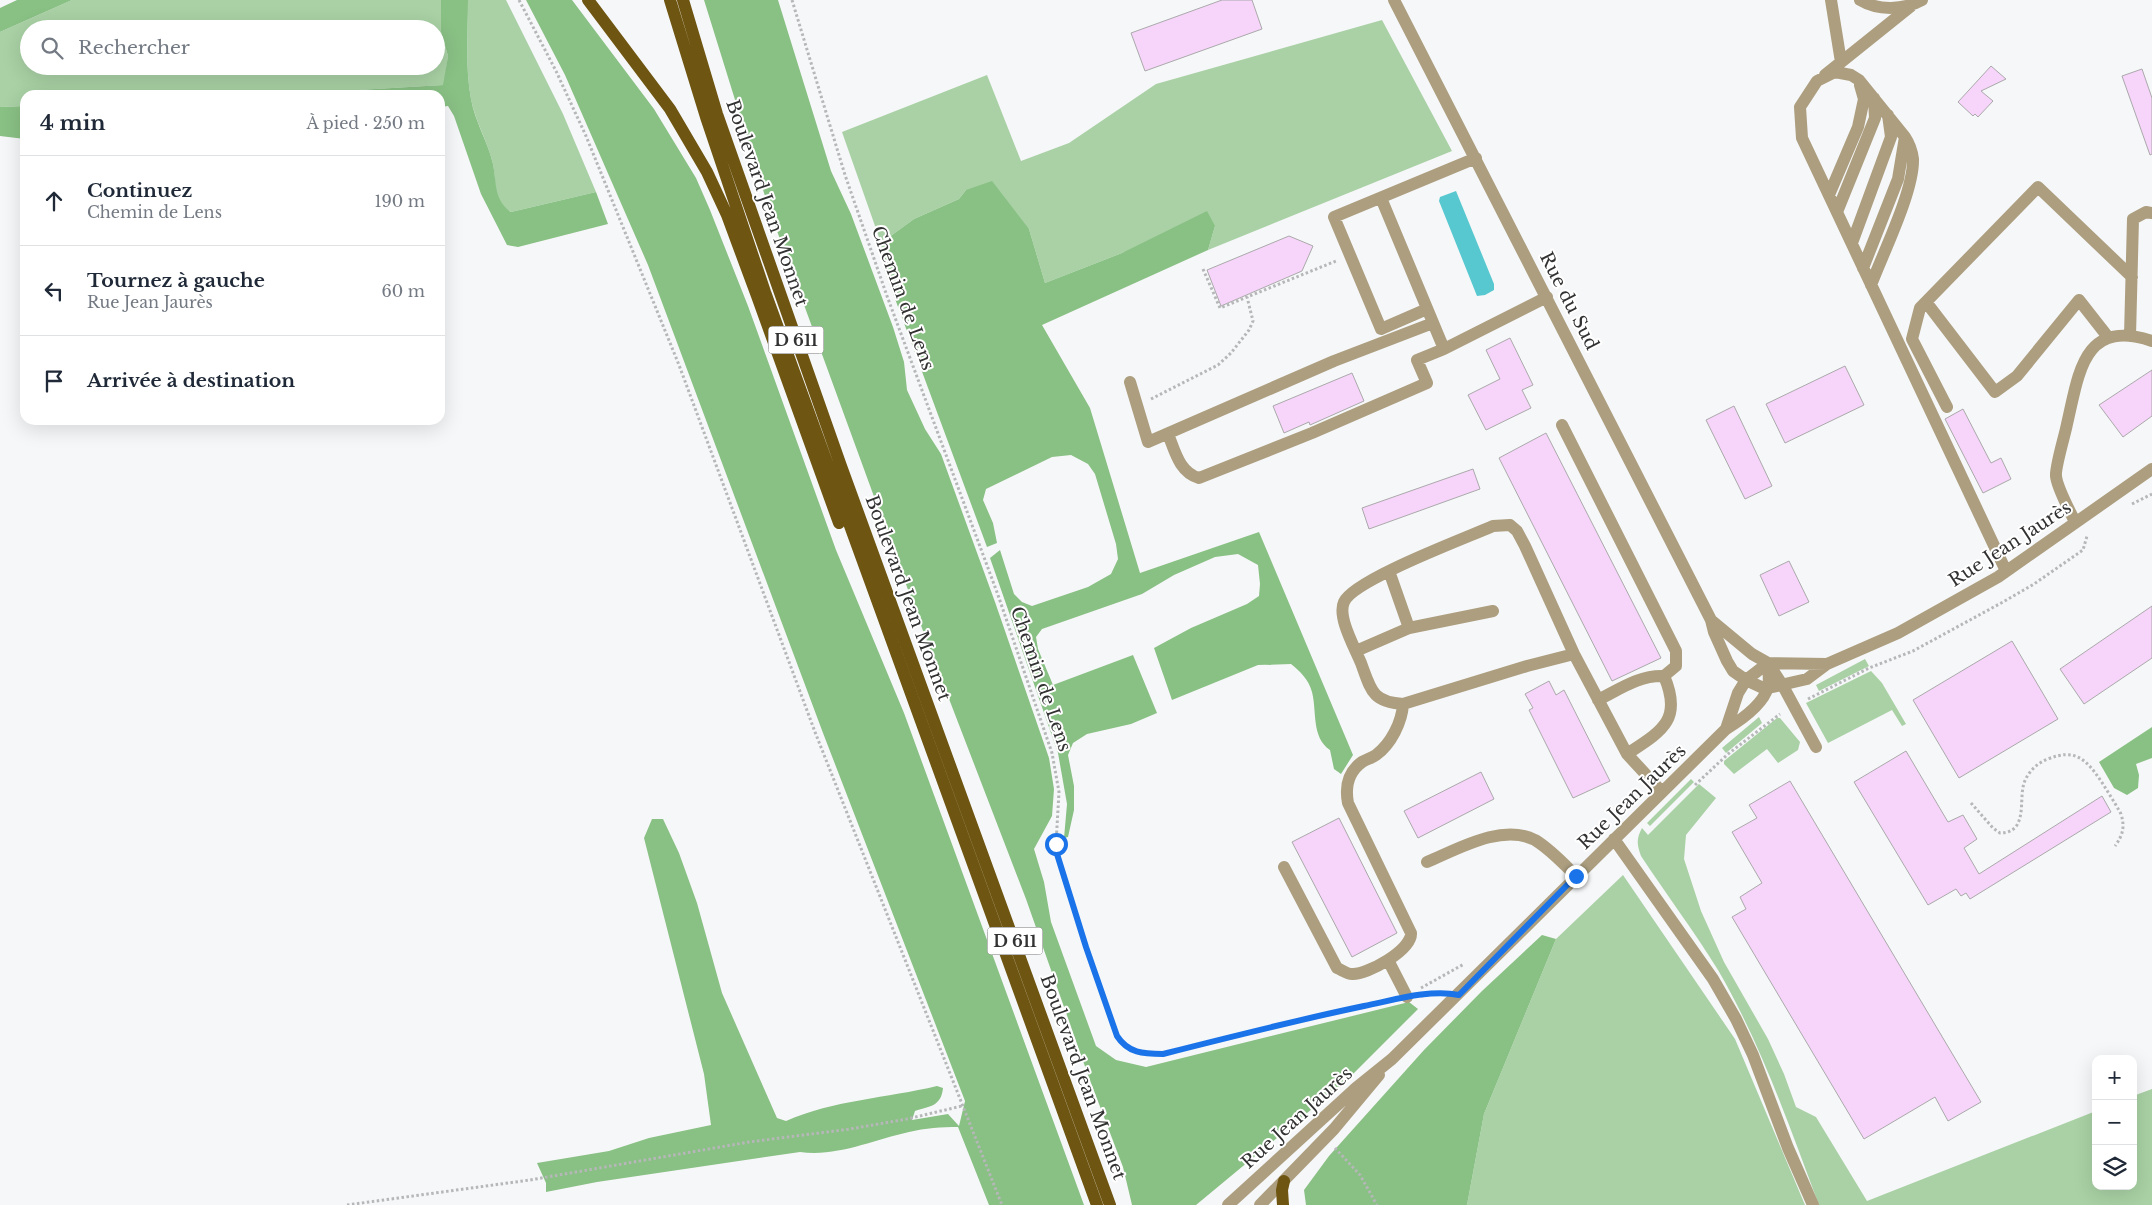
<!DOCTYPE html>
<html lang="fr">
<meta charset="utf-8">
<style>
body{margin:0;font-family:"Libre Baskerville",serif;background:#f2f2f3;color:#1f2937}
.controls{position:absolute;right:15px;bottom:15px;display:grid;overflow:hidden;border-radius:10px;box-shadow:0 5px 20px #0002}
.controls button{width:45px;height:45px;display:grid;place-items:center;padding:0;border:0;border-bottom:1px solid #e0e1e3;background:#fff;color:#1f2937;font:25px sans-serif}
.stop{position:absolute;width:15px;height:15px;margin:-11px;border:4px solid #1a73e8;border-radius:50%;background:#fff}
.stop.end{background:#1a73e8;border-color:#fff;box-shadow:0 1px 5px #0008}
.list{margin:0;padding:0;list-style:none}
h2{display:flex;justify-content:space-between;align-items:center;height:65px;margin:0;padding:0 20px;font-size:21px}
h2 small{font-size:16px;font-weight:400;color:#747a83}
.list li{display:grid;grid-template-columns:32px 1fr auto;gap:15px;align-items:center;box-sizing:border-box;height:90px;padding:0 20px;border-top:1px solid #e0e1e3}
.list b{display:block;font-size:19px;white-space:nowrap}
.list p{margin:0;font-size:16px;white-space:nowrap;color:#747a83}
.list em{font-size:16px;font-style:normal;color:#747a83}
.icon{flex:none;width:28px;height:28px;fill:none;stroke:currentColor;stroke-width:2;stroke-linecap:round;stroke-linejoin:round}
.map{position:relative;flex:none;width:2152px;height:1205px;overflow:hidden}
.search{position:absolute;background:#fff;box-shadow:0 5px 20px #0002;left:20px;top:20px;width:425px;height:55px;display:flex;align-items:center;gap:12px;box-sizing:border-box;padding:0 18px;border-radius:28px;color:#747a83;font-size:19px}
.panel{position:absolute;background:#fff;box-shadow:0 5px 20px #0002;left:20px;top:90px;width:425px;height:335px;border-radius:15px}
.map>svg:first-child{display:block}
.green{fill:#a9d1a5;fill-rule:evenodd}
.forest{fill:#89c084}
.water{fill:#57c8d0}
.building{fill:#f7d4f9;stroke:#aaa9ab}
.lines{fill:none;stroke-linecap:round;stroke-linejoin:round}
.path{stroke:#b6b7b8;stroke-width:3;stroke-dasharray:2.5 2.5;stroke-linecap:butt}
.minor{stroke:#ac9e7f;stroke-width:12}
.major{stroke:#6e5511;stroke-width:12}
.route{stroke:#1a73e8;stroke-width:6}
.labels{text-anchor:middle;stroke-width:4;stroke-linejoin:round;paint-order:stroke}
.shield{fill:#fff;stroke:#707070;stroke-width:1}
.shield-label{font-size:16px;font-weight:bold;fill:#323233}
.street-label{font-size:18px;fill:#323233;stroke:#fff}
</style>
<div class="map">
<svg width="2152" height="1205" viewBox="0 0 2152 1205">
<rect width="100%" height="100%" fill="#f6f7f8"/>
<path class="green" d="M72 0H441V32L448 56 444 85 273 95H25V106L0 107V32ZM29 29H436V66H29Z
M468 0H506L563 114 596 192 511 212C491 198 497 185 493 164 488 142 475 121 471 99 465 67 468 33 468 0Z
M1382 20 1452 151 1208 250 1215 226 1122 253 1045 283 1029 229 966 190 959 199 914 219 881 243 842 132 987 75 1021 161 1069 143 1156 84Z
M1865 659 1869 666 1819 691 1816 685Z
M1871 671 1882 683 1906 724 1902 726 1892 710 1828 743 1806 703Z
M1759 717 1762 723 1726 753 1722 748Z
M1777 718H1780L1800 742 1798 750 1778 763 1767 749 1734 774 1724 764V761Z
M1691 779 1694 782 1650 826 1647 823Z
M1699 784 1716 798 1686 835 1684 859 1701 911 1724 962 1768 1039 1784 1074 1796 1107 1816 1117 1867 1201 2096 1111V1186H2133V1096L2152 1089V1205H1819C1789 1125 1761 1044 1718 970 1694 931 1666 894 1641 856 1637 845 1636 839 1642 828L1648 835Z
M1623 875 1735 1039 1805 1205H1467L1484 1114 1556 939Z"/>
<path class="forest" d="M17 0H72L0 32V8Z
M441 0H468C468 33 465 67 471 99 475 122 488 142 493 164 497 183 493 199 511 212L596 192 608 224 518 247 507 245 481 194 454 116 448 106 440 107V95H273L443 85 448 56 441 32Z
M526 0H572L654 109 696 178 710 210 748 306 836 550 904 713 1084 1205H989L958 1127C942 1127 925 1128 909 1132 872 1140 838 1157 800 1152L597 1182 546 1192V1183L537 1163 609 1151 649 1138 711 1125 704 1074 644 838 652 819H663L679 853 697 903 722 993 777 1118 786 1121C834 1100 887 1098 937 1086L943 1088C941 1106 931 1106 915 1111L912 1120 948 1114 959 1126 965 1101 823 733 648 265 565 75Z
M704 0H778L831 171 851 214 893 327 904 362 907 390 925 429 941 454 995 602 1049 758 1054 789 1052 816 1034 849 1044 882 1051 922 1096 1046 1116 1060 1146 1067 1409 1002 1418 1009 1348 1079 1196 1205H1132L1123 1167 1088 1075 1026 899 926 639 769 209Z
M25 106V139L0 136V107Z
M992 181 1029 229 1045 283 1122 253 1207 211 1215 226 1208 250 1042 325 1090 408 1140 573 1259 532 1353 755 1341 774 1334 769 1330 750C1311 737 1317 711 1312 692 1309 680 1300 671 1291 664L1258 665 1172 700 1154 648 1191 628 1247 604 1259 596 1260 584 1258 565 1238 554 1215 557 1174 575 1142 594 1042 629 1036 637 1038 649 1053 685 1133 655 1157 713 1131 724 1087 734 1073 743 1068 755 1074 786V810L1068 837 1064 838 1067 804 1058 753 990 558 1000 550 1014 594 1022 602 1032 606 1088 587 1111 574 1118 559 1116 544 1095 474 1088 464 1071 455 1052 457 986 489 983 500 993 523 997 543 987 547 884 269 881 243 914 219 959 199 966 190Z
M2152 727V758L2136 764 2139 775 2138 788 2127 795 2114 788 2099 762Z
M1542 935 1556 939 1484 1114 1467 1205H1306L1304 1190 1329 1156 1424 1050 1482 991Z"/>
<path class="water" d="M1456 191 1494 284V290L1485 295 1477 296 1439 201 1440 197Z"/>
<path class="building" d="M1222 0H1252L1262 29 1145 71 1131 33Z
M1991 66 2006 79 1981 91 1993 101 1978 117 1975 114 1973 116 1958 102Z
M2142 69 2152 98V154L2150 155 2122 76Z
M1289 236 1313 246 1302 271 1221 306 1207 270Z
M1510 338 1533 385 1522 390 1531 408 1486 430 1468 395 1500 379 1486 350Z
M1845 366 1864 405 1785 443 1766 404Z
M2152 370V416L2123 437 2099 405Z
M1352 373 1364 401 1310 425 1309 422 1284 433 1273 406Z
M1734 406 1772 486 1745 499 1706 420Z
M1963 409 1991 463 2001 458 2011 479 1983 493 1945 419Z
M1546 433 1661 658 1612 681 1499 458Z
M1473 469 1480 489 1369 529 1362 508Z
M1789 561 1809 602 1779 616 1760 575Z
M2152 606V658L2084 704 2060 669Z
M2012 641 2058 719 1959 778 1913 700Z
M1549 681 1556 695 1564 690 1610 781 1573 798 1529 710 1533 708 1525 694Z
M1906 751 1948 822 1963 815 1977 839 1964 848 1979 874 2102 796 2111 812 1970 899 1966 893 1961 896 1956 889 1928 905 1854 782Z
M1481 772 1494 799 1418 838 1404 811Z
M1790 781 1981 1102 1948 1121 1935 1097 1864 1139 1732 917 1746 909 1740 897 1762 883 1732 832 1757 818 1749 805Z
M1339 818 1397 933 1352 957 1292 842Z"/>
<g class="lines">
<path class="path" d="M519 0 556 71 586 136 679 365 815 732 1002 1205
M792 0 845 175 887 296 998 595 1052 753 1059 792 1056 844 1057 854 1086 947 1117 1036C1128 1053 1143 1054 1163 1054L1309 1018 1393 1000
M1203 269 1220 308 1336 261
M1151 399 1218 365 1231 353 1249 330 1253 321 1247 297
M2132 504 2152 494
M1808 699 1869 668 1913 651 2003 602 2034 584 2083 550 2087 536
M1695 785 1728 754 1780 714
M1971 803 1993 828 2000 833C2007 833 2013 831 2017 825 2024 813 2020 796 2024 783 2028 772 2037 763 2048 759 2075 748 2086 759 2101 781 2108 792 2115 803 2121 814 2125 827 2123 835 2115 846
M1421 988 1464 964
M1421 996 1435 994
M1335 1148 1360 1175 1377 1205
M347 1205 530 1180 749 1142 850 1129 907 1119 962 1106"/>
<path class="minor" d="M1394 0 1711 620 1714 632 1727 661 1733 671 1746 680 1761 687 1768 688 1807 679 1827 664 1898 633 1998 577 2152 469
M1831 0 1841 62
M1860 0C1878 11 1904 10 1922 0
M1825 75 1911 6
M1829 195 1858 127 1864 99 1860 85
M1381 198 1444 349 1547 297
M1837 212 1875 118 1874 98
M1852 243 1891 137 1888 115
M1863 268 1898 179 1905 137
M1871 285C1883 253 1914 191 1913 159 1912 151 1909 143 1905 137L1859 80 1851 75 1835 72 1817 81 1800 107 1802 138 2006 571
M1926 302 1995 392 2017 376 2079 300 2108 337
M1427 309 1381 329 1334 217 1476 158
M2130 336 2133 219 2146 212 2152 213
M1130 382 1148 442 1334 361 1433 323
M1947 407 1912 339 1920 308 2038 187 2132 277
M1562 425 1676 651V666L1664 676
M1168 434C1175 451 1179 472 1199 478L1312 433 1427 383 1417 360 1444 349
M2075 522C2070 511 2057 488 2056 476 2055 467 2065 435 2067 424 2079 373 2083 318 2152 341
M1711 620 1752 654 1768 663 1783 686 1816 747
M1409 628 1493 611
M1356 651 1409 628 1389 571
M1598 700C1620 689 1639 675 1664 676 1683 720 1662 731 1627 754
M1403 704C1372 702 1371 690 1361 663 1355 648 1337 617 1344 602 1353 580 1466 538 1493 526L1510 525 1517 531 1525 546 1574 654 1627 754 1662 792
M1726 729 1738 693 1746 680 1768 663 1827 664
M1614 839 1713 979 1736 1019 1753 1055 1788 1148 1813 1205
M1427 862C1458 849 1502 823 1535 840 1550 849 1563 863 1576 876
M1284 867 1337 968C1342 970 1347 974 1352 974 1367 975 1412 950 1411 933L1348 803C1345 787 1348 772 1362 762 1367 759 1372 758 1376 755 1391 744 1402 722 1403 704L1527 666 1574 654
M1388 960 1407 997
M1228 1205 1356 1088 1392 1059 1726 729C1741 720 1763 705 1768 687 1770 680 1768 671 1768 663
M1260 1205 1334 1129 1379 1075"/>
<path class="major" d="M588 0 670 109 707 172 727 215 757 296 839 523
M670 0 706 117 765 292 1097 1205
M683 0 717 114 841 466 1110 1205
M1283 1205 1282 1190 1284 1181"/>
</g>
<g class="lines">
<path class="route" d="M1056 844 1057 854 1086 947 1117 1036C1128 1053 1143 1054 1163 1054 1230 1037 1297 1020 1364 1006 1394 1000 1429 989 1459 995L1576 876"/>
</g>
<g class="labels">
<g class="shield">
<rect x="768.5" y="326.5" width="55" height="27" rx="4"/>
<rect x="987.5" y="927.5" width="55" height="27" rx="4"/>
</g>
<g class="shield-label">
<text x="796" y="346">D 611</text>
<text x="1015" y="947">D 611</text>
</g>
<g class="street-label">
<text transform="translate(767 203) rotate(71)" y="6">Boulevard Jean Monnet</text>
<text transform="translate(903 298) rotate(70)" y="6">Chemin de Lens</text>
<text transform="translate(1569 301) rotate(63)" y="6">Rue du Sud</text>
<text transform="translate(2010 544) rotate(-33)" y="6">Rue Jean Jaurès</text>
<text transform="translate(908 598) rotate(70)" y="6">Boulevard Jean Monnet</text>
<text transform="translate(1041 679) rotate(71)" y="6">Chemin de Lens</text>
<text transform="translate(1632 797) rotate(-44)" y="6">Rue Jean Jaurès</text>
<text transform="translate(1083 1077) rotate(70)" y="6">Boulevard Jean Monnet</text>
<text transform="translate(1297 1118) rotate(-42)" y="6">Rue Jean Jaurès</text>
</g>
</g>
</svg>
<div class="controls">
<button>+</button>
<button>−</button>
<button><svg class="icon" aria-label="layers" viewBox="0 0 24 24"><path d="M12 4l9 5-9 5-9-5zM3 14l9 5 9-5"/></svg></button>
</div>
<div class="stop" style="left:1056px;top:844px"></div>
<div class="stop end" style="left:1576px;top:876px"></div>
<div class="search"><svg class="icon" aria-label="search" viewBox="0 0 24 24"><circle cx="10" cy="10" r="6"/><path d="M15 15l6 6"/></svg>Rechercher</div>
<section class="panel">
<h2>4 min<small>À pied · 250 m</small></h2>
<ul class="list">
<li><svg class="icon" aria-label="ahead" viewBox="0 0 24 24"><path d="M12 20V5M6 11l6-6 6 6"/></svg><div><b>Continuez</b><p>Chemin de Lens</p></div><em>190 m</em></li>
<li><svg class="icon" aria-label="left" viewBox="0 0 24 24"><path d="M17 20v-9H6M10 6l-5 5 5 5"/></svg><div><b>Tournez à gauche</b><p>Rue Jean Jaurès</p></div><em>60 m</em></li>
<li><svg class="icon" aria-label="arrive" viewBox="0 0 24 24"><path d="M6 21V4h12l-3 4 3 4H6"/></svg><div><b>Arrivée à destination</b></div></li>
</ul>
</section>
</div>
